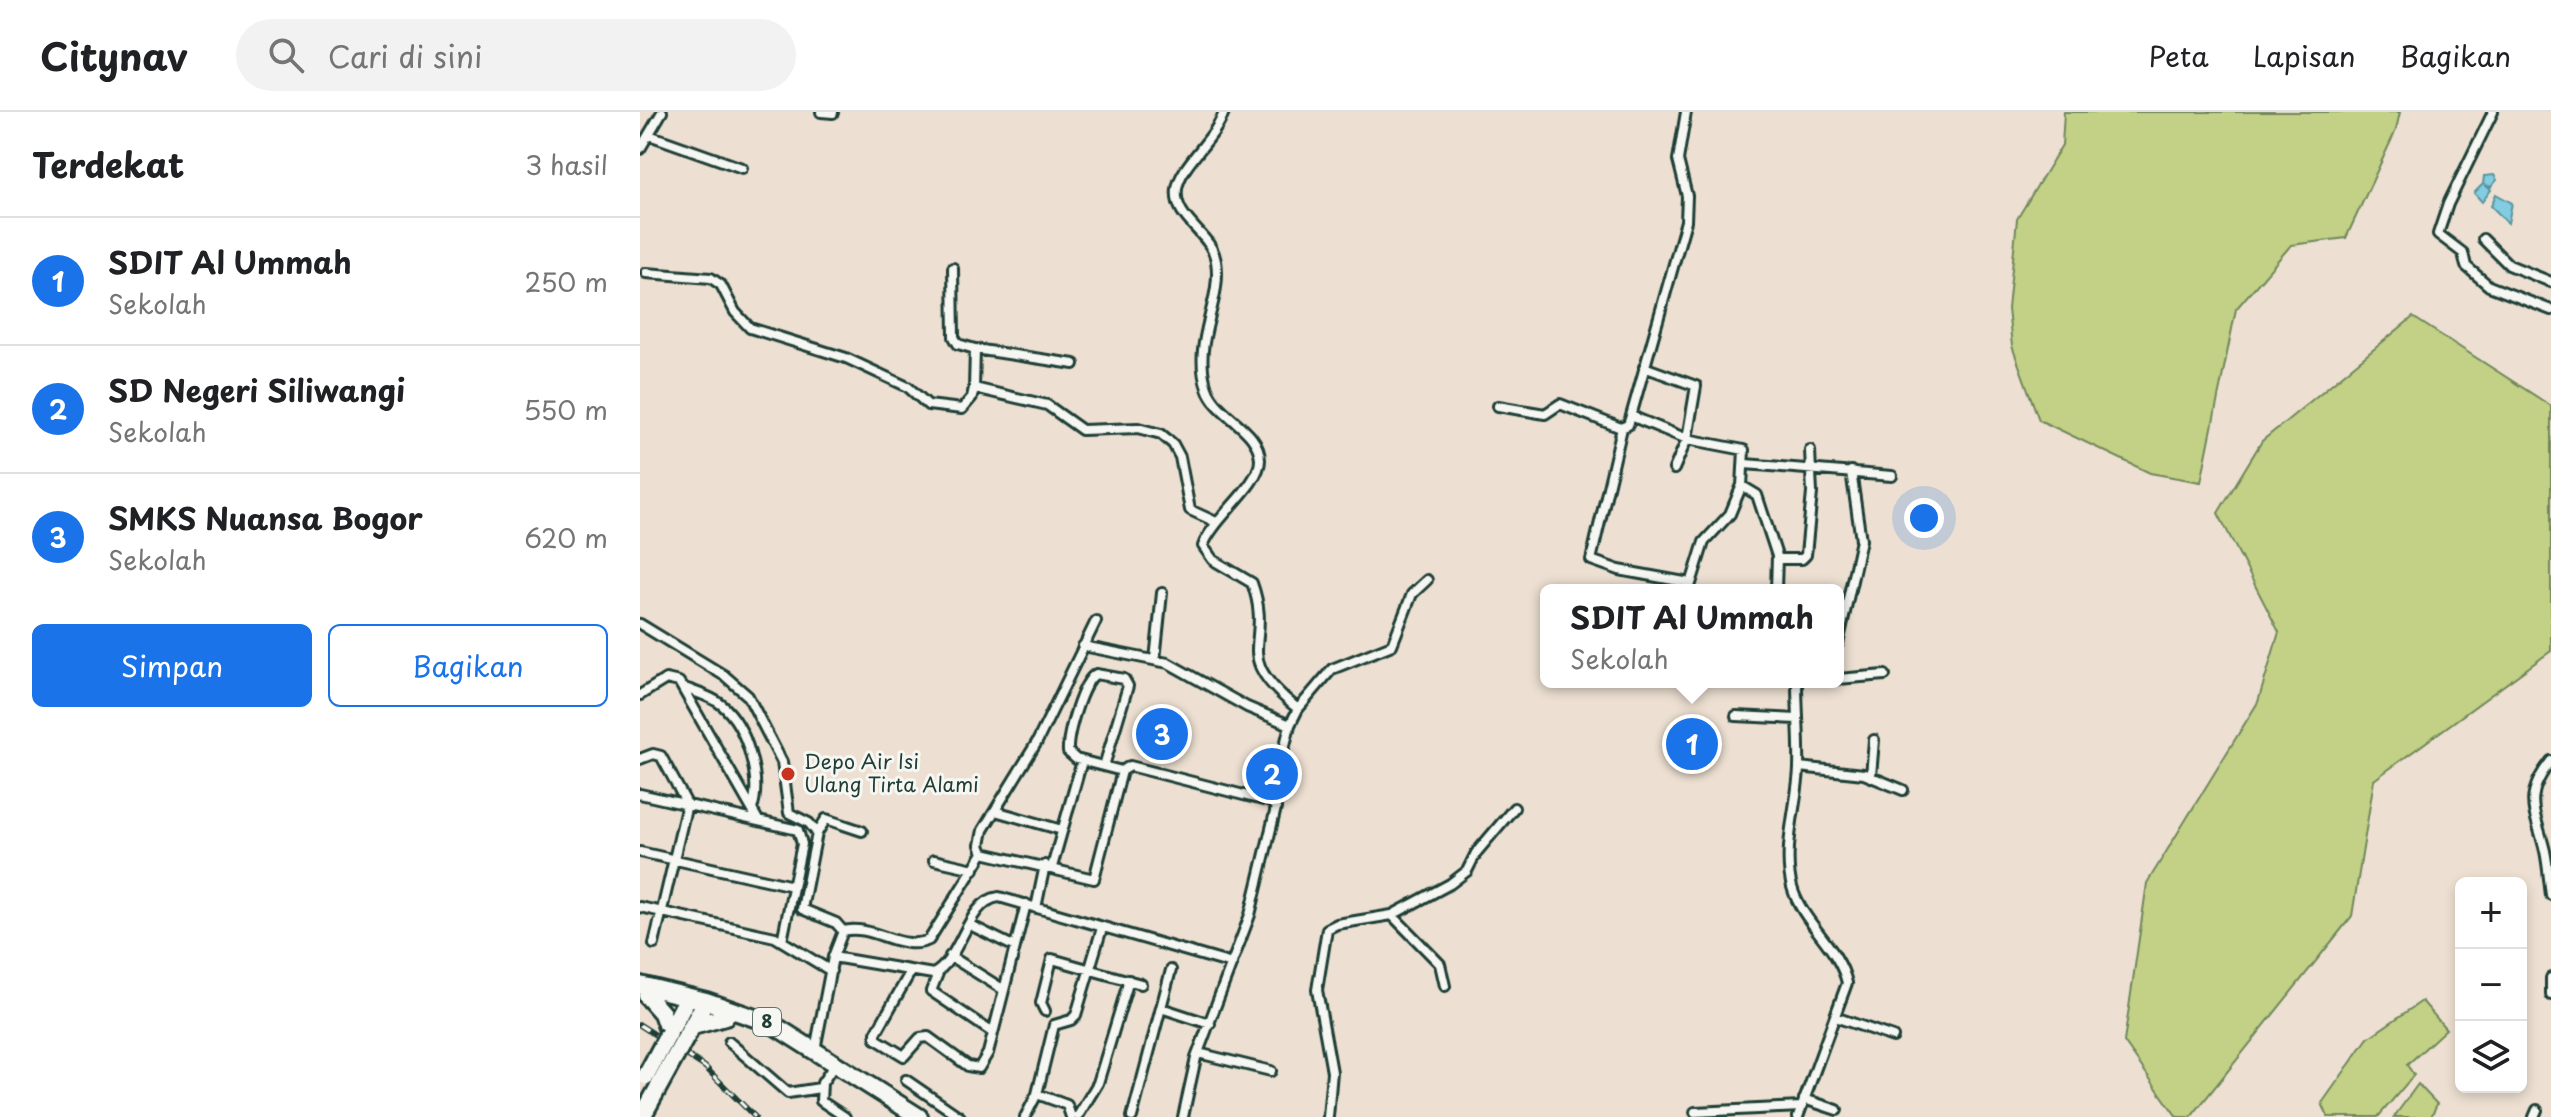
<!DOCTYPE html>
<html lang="id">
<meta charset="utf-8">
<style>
body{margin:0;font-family:"Playpen Sans",sans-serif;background:#f2f2f2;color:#202124}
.controls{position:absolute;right:24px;bottom:24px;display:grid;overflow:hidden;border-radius:12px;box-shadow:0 4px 12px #0003}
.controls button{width:72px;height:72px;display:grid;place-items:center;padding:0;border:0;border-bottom:2px solid #e0e0e0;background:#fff;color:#202124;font:40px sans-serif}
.you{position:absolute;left:1284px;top:406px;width:28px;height:28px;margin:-20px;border:6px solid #fff;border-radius:50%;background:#1a73e8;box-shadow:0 0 0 12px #1a73e833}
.badge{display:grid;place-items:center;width:52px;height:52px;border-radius:50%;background:#1a73e8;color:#fff;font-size:26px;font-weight:700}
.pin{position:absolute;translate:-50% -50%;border:4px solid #fff;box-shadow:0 2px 8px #0006}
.popup{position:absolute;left:900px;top:472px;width:304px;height:104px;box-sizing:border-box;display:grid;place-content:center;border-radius:12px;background:#fff;filter:drop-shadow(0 2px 6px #0005);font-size:26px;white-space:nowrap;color:#757577}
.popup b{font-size:30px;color:#202124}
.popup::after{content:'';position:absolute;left:50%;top:100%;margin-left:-16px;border:16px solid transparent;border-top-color:#fff}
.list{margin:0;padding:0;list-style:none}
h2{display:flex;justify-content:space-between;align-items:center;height:104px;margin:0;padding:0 32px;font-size:34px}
h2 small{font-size:26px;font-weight:400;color:#757577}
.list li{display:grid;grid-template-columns:52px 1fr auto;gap:24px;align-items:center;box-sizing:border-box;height:128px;padding:0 32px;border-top:2px solid #e0e0e0}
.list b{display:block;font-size:30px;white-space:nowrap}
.list p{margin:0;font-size:26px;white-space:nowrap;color:#757577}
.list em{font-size:26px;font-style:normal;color:#757577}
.actions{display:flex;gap:16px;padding:24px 32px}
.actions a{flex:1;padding:18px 0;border:2px solid #1a73e8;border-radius:12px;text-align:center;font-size:28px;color:#1a73e8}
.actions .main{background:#1a73e8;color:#fff}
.icon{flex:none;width:44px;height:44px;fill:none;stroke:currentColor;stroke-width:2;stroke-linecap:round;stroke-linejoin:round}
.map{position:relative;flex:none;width:1911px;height:1005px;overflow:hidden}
header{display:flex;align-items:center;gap:48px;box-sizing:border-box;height:112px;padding:0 40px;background:#fff;border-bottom:2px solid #e0e0e0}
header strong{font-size:38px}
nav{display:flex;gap:44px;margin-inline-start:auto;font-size:28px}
.search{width:560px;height:72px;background:#f2f2f2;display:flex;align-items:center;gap:20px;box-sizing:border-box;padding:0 28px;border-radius:44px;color:#757577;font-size:30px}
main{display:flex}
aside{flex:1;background:#fff}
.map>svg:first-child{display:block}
.green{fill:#c2d185;stroke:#70875c;stroke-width:2}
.water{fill:#82cde2;stroke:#5a939c;stroke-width:2}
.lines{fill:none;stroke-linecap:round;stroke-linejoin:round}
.street-casing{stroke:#1f3d34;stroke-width:14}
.highway-casing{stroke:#1f3d34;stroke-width:22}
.street{stroke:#f6f6f2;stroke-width:8}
.highway{stroke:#f6f6f2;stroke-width:16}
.rail-casing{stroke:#1f3d34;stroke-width:6}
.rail{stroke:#f6f6f2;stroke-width:3;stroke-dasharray:9;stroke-linecap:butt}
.highway-bridge-casing{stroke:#1f3d34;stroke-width:22;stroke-linecap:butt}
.highway-bridge{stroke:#f6f6f2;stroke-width:16}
.poi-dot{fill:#c8321e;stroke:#f6f6f2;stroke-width:3}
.labels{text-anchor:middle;stroke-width:6;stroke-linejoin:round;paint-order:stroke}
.shield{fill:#f6f6f2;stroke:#60746d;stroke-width:2}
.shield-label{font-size:18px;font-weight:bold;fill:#1f3d34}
.poi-label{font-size:20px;fill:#1f3d34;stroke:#f6f6f2;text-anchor:start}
</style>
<header>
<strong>Citynav</strong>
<div class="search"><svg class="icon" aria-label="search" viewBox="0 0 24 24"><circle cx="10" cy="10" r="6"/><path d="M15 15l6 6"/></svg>Cari di sini</div>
<nav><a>Peta</a><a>Lapisan</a><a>Bagikan</a></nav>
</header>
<main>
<aside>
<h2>Terdekat<small>3 hasil</small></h2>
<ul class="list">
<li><span class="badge">1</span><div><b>SDIT Al Ummah</b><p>Sekolah</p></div><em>250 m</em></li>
<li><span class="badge">2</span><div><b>SD Negeri Siliwangi</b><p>Sekolah</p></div><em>550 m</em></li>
<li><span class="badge">3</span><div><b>SMKS Nuansa Bogor</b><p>Sekolah</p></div><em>620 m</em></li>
</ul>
<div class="actions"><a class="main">Simpan</a><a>Bagikan</a></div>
</aside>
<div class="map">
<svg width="1911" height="1005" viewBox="0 0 1911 1005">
<rect width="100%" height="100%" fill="#ede0d2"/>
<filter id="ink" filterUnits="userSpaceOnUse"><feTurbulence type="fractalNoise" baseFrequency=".0125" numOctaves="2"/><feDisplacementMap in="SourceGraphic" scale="16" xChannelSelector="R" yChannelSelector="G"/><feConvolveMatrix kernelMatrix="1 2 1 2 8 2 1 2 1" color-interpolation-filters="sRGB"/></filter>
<g filter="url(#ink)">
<path class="green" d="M1424 0H1760L1756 18 1706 126 1651 133 1596 197 1561 370 1510 361 1399 308 1372 234 1368 197 1377 107 1422 33Z
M1773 205 1911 294V539L1734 668 1712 804 1551 1005H1537L1484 930 1507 771 1618 590 1639 520 1578 401 1622 329Z
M1782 889 1806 917 1767 953 1774 963 1738 1005H1688L1682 991 1728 926Z
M1778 972 1797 992 1791 1005H1754Z"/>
<path class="water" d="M1844 64 1854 63 1857 68 1851 75 1845 73 1851 78 1842 90 1834 81 1843 72Z
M1856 82 1872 91 1868 111 1851 94Z"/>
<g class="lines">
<g class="street-casing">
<path id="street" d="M181 0 193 1
M584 0C575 28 540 53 537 77 533 108 571 120 576 149 583 190 551 230 567 276 576 304 620 317 620 348 620 373 573 406 563 434L573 448 612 471C635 535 587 540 658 597L650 613 631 690
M1046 0 1038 48 1047 84 1046 109 991 304 1047 327 1104 338 1102 374 1117 383 1137 444 1136 478
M1853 0 1808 92 1798 122 1823 141 1826 154 1849 174 1911 198
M9 23 102 56
M0 37 22 0
M1843 127 1869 153 1911 170
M313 156 314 225 318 232 335 237 334 276
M6 161 71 166 81 173 95 200 110 216 206 246 268 275 288 293 322 297 332 285 334 276 407 293 442 318 498 316 521 322 533 332 540 345 550 398 576 410
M335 237 434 252
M1004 255 1056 274 1047 327 1034 357
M858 294 905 302 920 292 981 316 988 313 991 304
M982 316 951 448 979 458 1050 471
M1105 352 1252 364
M1137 447H1162L1166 443 1172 381 1170 338
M1049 478 1064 430 1090 402 1102 373
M0 512 85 564 108 584 142 650 149 701 169 711 177 721 162 797 196 811 203 819
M1198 532 1221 428 1211 359
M443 534 528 551 607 595 650 613
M515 548 522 481
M1198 567 1245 563
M1157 570C1157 599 1160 629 1159 657 1157 694 1142 738 1152 775 1162 811 1199 835 1207 871L1158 1005
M42 575C55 580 71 584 82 593 107 614 122 667 112 697
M0 583 26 567 39 570 118 708
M658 597 692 557 752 533 772 482 787 468
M1096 604 1157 607
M0 647 13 642 21 644 47 692 14 832
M1911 649C1881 687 1896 700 1905 739 1908 753 1909 769 1911 783
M464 654 488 574 484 567 456 562C442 569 427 623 428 640L436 647 482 659
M1159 655 1224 662 1263 678
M1231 664 1234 628
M0 682 158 718 162 732 142 829
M355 699 422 718
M177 721 186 707 222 719
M0 740 153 774
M343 741 340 733 343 718 397 630 456 509
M294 748 334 757
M412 755 442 649
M0 795 135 825 191 859
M396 796 405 753
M752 803 800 852 805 874
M330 813 375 835
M310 844 364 878
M193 845 293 862C322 848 326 789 359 785L592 852
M271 859 236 921V927L264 944 280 926 288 925 328 954 339 956 348 941 386 792
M299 859 291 879 353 921
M1911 866V883
M521 896 570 912
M405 899 401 891 412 847 501 872
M1195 905 1253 925
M89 930 148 981 180 976
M175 938 193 845 203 819C232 811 261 841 289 828L343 741 454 767 482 659 490 654 631 690 636 696 610 803 556 946 543 1005
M558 941 631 959
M195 952 182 971 181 989 205 1005
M266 968 320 1005
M397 982 427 993 431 1005
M1164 987 1197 998
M1055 1000 1161 995
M438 1004 458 971 489 868
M385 1005 397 982 414 913 431 908 436 903 462 816
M492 1005 531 858
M688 1005 692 960 677 878 687 817 697 812 752 803 810 772 827 759 836 741 874 696
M1894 1005 1897 998"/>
</g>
<g class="highway-casing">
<path id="highway" d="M0 873 66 889 132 912 279 1005
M7 884 22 901 29 921
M53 914 85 905
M29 921 48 885
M46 925 66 889"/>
</g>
<use href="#street" class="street"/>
<use href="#highway" class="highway"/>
<g class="rail-casing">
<path id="rail" d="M0 913 65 955 115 1005"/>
</g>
<use href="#rail" class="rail"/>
<g class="highway-bridge-casing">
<path id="highway-bridge" d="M6 964 29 921
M2 1005 46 925"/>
</g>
<use href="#highway-bridge" class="highway-bridge"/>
</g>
</g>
<circle class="poi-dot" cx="148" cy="662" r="8"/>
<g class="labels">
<rect class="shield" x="113" y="896" width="28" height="28" rx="6"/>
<g class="shield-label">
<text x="127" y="916">8</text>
</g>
<g class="poi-label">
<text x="164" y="657">Depo Air Isi<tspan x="164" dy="23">Ulang Tirta Alami</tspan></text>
</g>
</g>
</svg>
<div class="controls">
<button>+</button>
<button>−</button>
<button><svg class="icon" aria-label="layers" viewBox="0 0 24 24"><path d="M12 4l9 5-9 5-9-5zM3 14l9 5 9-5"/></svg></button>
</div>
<div class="you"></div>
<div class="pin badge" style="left:1052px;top:632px">1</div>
<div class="popup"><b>SDIT Al Ummah</b>Sekolah</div>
<div class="pin badge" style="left:632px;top:662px">2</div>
<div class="pin badge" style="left:522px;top:622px">3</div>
</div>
</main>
